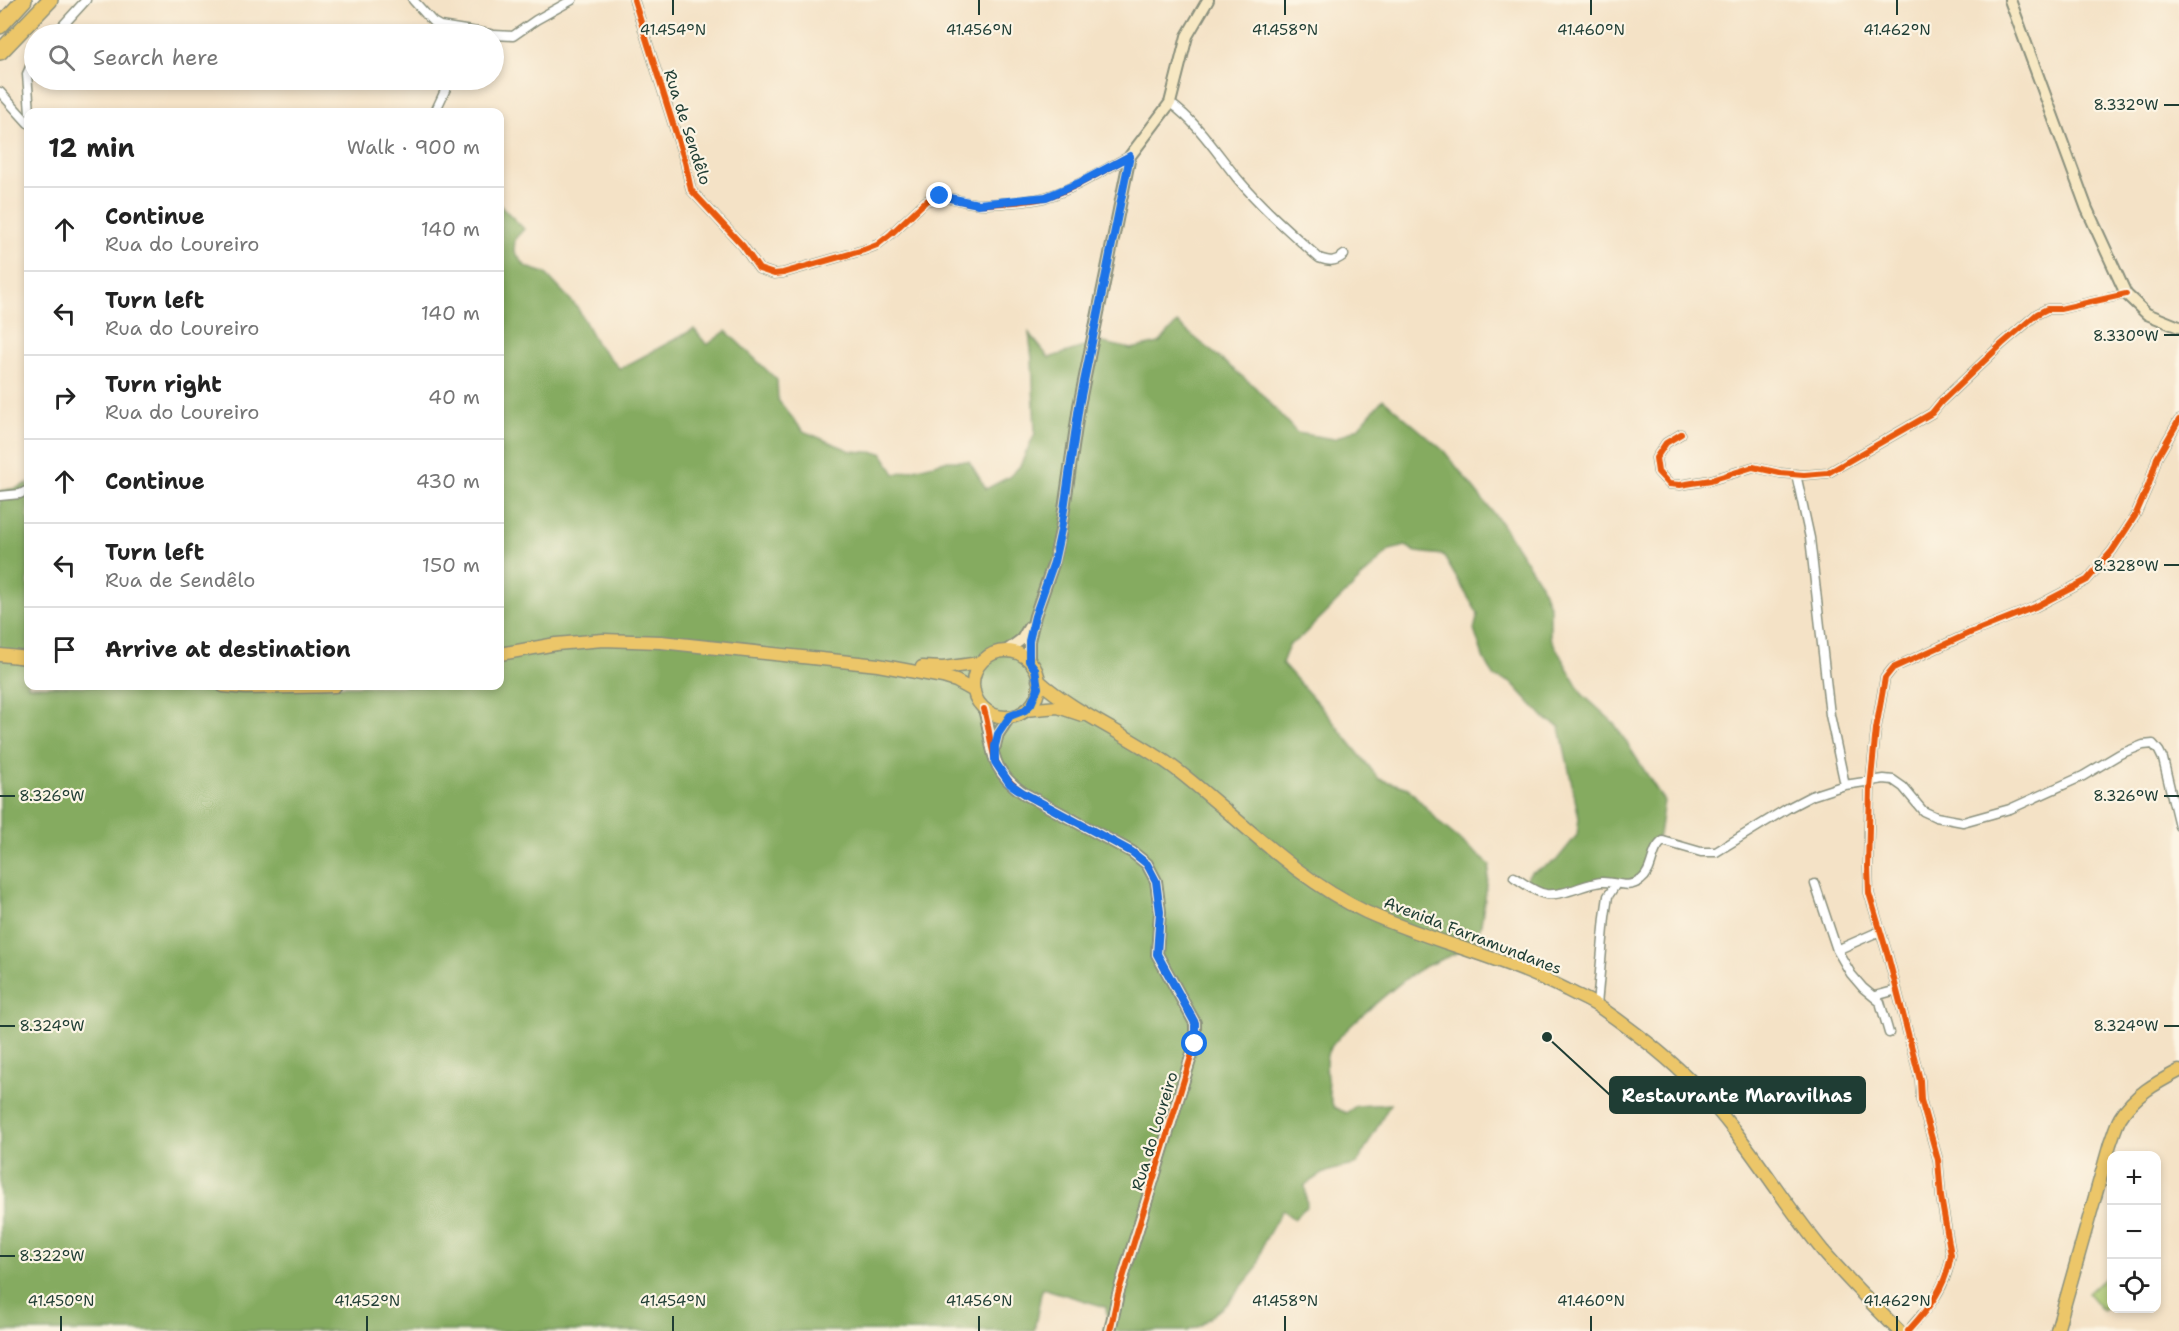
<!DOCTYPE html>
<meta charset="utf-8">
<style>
body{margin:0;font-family:"Shantell Sans",sans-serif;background:#f6f6f6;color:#222}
.controls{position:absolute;right:18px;bottom:18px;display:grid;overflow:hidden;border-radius:12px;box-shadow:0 3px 9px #0003}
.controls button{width:54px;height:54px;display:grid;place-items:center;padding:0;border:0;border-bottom:2px solid #e0e0e0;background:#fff;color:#222;font:30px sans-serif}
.stop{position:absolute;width:18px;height:18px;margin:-14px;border:4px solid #1a73e8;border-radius:50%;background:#fff}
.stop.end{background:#1a73e8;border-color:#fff;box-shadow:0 2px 6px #0008}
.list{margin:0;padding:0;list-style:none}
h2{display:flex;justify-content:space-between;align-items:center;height:78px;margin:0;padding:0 24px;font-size:26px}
h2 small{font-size:20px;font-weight:400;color:#767676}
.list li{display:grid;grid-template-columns:39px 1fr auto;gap:18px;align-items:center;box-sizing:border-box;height:84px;padding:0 24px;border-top:2px solid #e0e0e0}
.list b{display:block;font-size:22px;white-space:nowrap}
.list p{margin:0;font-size:20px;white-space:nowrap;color:#767676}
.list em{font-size:20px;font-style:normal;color:#767676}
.icon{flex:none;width:33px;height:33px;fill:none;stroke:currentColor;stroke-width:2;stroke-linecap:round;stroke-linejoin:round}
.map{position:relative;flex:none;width:2179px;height:1331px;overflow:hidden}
.search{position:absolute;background:#fff;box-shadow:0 3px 9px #0003;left:24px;top:24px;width:480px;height:66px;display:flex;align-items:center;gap:15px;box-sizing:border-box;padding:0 21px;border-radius:33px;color:#767676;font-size:22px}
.panel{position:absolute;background:#fff;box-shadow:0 3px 9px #0003;left:24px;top:108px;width:480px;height:582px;border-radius:12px}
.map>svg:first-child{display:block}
.green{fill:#a7c66d;stroke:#638250;stroke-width:1.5}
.forest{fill:#85ab60;stroke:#52744a;stroke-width:1.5}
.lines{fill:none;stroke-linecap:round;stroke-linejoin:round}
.street-casing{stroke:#8a907d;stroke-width:11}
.secondary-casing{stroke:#8a907d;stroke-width:14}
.primary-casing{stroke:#8a907d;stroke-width:15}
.highway-casing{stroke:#8a907d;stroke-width:18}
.street{stroke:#fff;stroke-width:8}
.secondary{stroke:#f7e8c3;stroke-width:10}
.primary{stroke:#ecc669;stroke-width:12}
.highway{stroke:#ecc669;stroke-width:15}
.cycleway-casing{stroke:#fcf5e5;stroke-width:10}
.cycleway{stroke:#e8590c;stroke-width:6}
.route{stroke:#1a73e8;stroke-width:8}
.ticks{fill:none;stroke:#1f3d34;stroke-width:2}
.labels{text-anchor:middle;stroke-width:4.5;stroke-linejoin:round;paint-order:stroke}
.street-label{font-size:16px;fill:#1f3d34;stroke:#fcf5e5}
.ticks-label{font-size:15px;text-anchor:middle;fill:#1f3d34;stroke:#fcf5e5;stroke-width:4.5;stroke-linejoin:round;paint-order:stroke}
.leader{fill:none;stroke:#1f3d34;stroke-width:2}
.callout-dot{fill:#1f3d34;stroke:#fcf5e5;stroke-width:2}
.callout{fill:#1f3d34;stroke:#1f3d34;stroke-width:2}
.callout-label{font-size:18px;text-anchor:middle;font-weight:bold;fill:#fff}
</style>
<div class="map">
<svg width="2179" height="1331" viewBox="0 0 2179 1331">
<rect width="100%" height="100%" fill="#fcf5e5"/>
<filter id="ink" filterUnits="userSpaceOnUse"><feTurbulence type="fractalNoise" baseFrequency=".0167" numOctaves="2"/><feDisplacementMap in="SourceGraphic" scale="12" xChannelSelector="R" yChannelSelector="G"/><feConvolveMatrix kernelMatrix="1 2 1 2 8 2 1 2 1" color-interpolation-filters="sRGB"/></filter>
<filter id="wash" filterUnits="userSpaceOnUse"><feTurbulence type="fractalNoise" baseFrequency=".008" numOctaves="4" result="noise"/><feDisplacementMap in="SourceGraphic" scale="24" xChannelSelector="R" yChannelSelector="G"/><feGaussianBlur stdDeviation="1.35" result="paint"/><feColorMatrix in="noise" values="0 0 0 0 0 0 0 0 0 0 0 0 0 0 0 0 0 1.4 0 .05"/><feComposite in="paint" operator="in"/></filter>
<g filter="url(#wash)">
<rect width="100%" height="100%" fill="#f4e2c6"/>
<path class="green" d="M2111 1272V1303L2103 1311 2088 1293Z"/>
<path class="forest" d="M500 205 524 229 515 239 514 251 526 267 545 273 577 307 597 344 620 369 694 329 707 345 726 331 777 380 778 400 803 431 851 451 882 453 895 474 945 461H969L986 489 1009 477 1020 466 1035 433 1032 359 1029 333 1049 358 1099 342 1131 349 1159 343 1177 323 1255 387 1297 433 1334 439 1358 428 1383 399 1444 451 1501 523 1541 584 1550 608V637L1582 694 1614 723 1664 801 1659 835 1651 846 1647 863 1642 873 1633 880 1547 892 1531 885 1526 879 1530 873 1556 861 1577 835 1579 818 1560 727 1545 719 1512 683 1495 677 1484 660 1474 630 1478 614 1443 555 1416 552 1406 546 1390 550 1301 637 1289 645 1282 663 1322 708 1379 779 1408 788 1442 825 1490 865 1481 924 1474 945C1458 953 1441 959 1424 967 1407 975 1335 1036 1328 1052 1323 1066 1329 1094 1333 1107L1346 1113 1356 1106 1390 1104 1357 1164C1332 1171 1328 1168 1305 1185L1307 1206 1294 1219 1282 1210 1263 1244 1257 1268 1228 1303 1199 1326 1187 1331H1109L1106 1307 1042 1288 1034 1331H0V491L17 488 28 483V686H500Z"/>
</g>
<g filter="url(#ink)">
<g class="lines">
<g class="street-casing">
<path id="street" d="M413 0 433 22 440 26 490 34
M634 0 685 162 691 190 743 246 759 269 774 274 783 273 864 250 877 245 891 234 926 201C950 192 962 205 986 204 1001 203 1032 202 1046 197 1075 189 1103 170 1130 156
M55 34 86 0
M494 35 513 36 536 20 572 0
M0 92 28 123
M1170 103C1198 123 1216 152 1237 178 1261 207 1291 233 1319 258 1330 262 1335 262 1344 255
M30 112 27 74 34 58
M435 112 450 80
M1681 434 1666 443 1656 458 1658 472 1669 484 1680 485 1711 480 1753 467 1780 473 1804 475 1828 473 1932 413 1941 402 2002 344 2037 314 2047 309H2060L2126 294
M1796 474 1810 538 1830 715 1845 785
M0 496 20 494 28 490
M1514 877C1524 883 1534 892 1546 894 1565 896 1583 884 1601 882 1616 881 1627 890 1641 880 1654 870 1650 850 1663 841L1701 852H1716L1788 808 1811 796 1845 785 1884 779 1893 780 1903 787 1923 811 1936 817 1963 822 2010 809 2083 776 2120 754 2143 745 2153 744 2159 751 2163 759 2179 826
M1815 884 1837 950 1851 974 1863 988 1880 1002 1889 1033
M1837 950 1880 931
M1875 996 1897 990
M1597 1005 1605 917 1608 896 1616 884
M1912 1326C1932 1303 1946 1287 1951 1255L1941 1197 1938 1160 1921 1100 1920 1080 1888 956 1869 893 1868 867 1870 788 1876 729 1885 678 1893 668 1970 633 2035 607 2087 580 2112 551 2135 516 2149 484 2157 458 2179 420"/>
</g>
<g class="secondary-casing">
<path id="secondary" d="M2010 0 2087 209 2126 294 2147 314 2179 327
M1006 651 1022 639 1029 627
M1029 661V641L1035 616 1054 562 1061 530 1079 406 1130 156 1170 103 1187 36 1208 0
M984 709C995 748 986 768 1025 794L1132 852 1147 864 1156 881 1160 912 1157 954 1195 1023V1044L1118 1294 1110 1331
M995 746 998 734 1010 716"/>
</g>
<g class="primary-casing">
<path id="primary" d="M973 684a33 33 0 1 1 66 0a33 33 0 1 1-66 0Z
M500 654 556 644 603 640 661 642 878 665 943 677 956 681 974 691
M0 655 28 658
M922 667 943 668 980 663
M1038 680C1077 715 1134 737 1177 770 1239 818 1294 878 1366 912 1432 942 1503 957 1567 990 1578 996 1591 1001 1601 1008 1634 1031 1667 1056 1695 1085 1744 1135 1779 1197 1823 1251 1847 1279 1873 1305 1899 1331
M223 686 246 688 335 686
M1025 710 1058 707 1082 715
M2057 1331 2110 1144C2113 1136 2116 1125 2120 1118 2134 1095 2156 1083 2179 1071"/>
</g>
<g class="highway-casing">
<path id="highway" d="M0 26 24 0
M0 52 50 0"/>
</g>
<use href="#street" class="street"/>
<use href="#secondary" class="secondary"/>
<use href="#primary" class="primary"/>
<use href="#highway" class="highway"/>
<g class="cycleway-casing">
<path id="cycleway" d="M634 0 685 162 691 190 743 246 759 269 774 274 783 273 864 250 877 245 891 234 926 201C950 192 962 205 986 204 1001 203 1032 202 1046 197 1075 189 1103 170 1130 156
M1681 434 1666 443 1656 458 1658 472 1669 484 1680 485 1711 480 1753 467 1780 473 1804 475 1828 473 1932 413 1941 402 2002 344 2037 314 2047 309H2060L2126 294
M984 709C995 748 986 768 1025 794L1132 852 1147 864 1156 881 1160 912 1157 954 1195 1023V1044L1118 1294 1110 1331
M1908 1331C1929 1308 1946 1287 1951 1255L1941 1197 1938 1160 1921 1100 1920 1080 1888 956 1869 893 1868 867 1870 788 1876 729 1885 678 1893 668 1970 633 2035 607 2087 580 2112 551 2135 516 2149 484 2157 458 2179 420"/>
</g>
<use href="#cycleway" class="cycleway"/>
</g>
</g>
<g class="lines" filter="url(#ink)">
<path class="route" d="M940 196 978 204 1046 197 1079 183 1130 156 1079 406 1061 530 1054 562 1035 616 1029 641V661L1035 669 1038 688 1031 704 1025 710 1010 716 998 734 995 746V762L1010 784 1025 794 1132 852 1147 864 1156 881 1160 912 1157 954 1195 1023V1044"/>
</g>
<path class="ticks" d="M673 0V15M979 0V15M1285 0V15M1591 0V15M1897 0V15M2164 105H2179M2164 335H2179M2164 565H2179M0 796H15M2164 796H2179M0 1026H15M2164 1026H2179M0 1256H15M61 1316V1331M367 1316V1331M673 1316V1331M979 1316V1331M1285 1316V1331M1591 1316V1331M1897 1316V1331"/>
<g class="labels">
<g class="street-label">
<text transform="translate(688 127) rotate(72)" y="6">Rua de Sendêlo</text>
<text transform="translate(1473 935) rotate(21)" y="6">Avenida Farramundanes</text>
<text transform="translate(1154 1131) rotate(-73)" y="6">Rua do Loureiro</text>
</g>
</g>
<g class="ticks-label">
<text x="673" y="35">41.454°N</text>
<text x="979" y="35">41.456°N</text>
<text x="1285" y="35">41.458°N</text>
<text x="1591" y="35">41.460°N</text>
<text x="1897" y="35">41.462°N</text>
<text x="2126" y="110">8.332°W</text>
<text x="2126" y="341">8.330°W</text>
<text x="2126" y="571">8.328°W</text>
<text x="2126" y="801">8.326°W</text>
<text x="52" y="801">8.326°W</text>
<text x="2126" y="1031">8.324°W</text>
<text x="52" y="1031">8.324°W</text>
<text x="52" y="1261">8.322°W</text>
<text x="61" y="1306">41.450°N</text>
<text x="367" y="1306">41.452°N</text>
<text x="673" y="1306">41.454°N</text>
<text x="979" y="1306">41.456°N</text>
<text x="1285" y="1306">41.458°N</text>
<text x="1591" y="1306">41.460°N</text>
<text x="1897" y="1306">41.462°N</text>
</g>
<path class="leader" d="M1547 1037L1610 1095"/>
<circle class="callout-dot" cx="1547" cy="1037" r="6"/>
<rect class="callout" x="1610" y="1077" width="255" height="36" rx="6"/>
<g class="callout-label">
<text x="1737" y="1102">Restaurante Maravilhas</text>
</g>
</svg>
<div class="controls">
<button>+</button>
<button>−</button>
<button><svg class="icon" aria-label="locate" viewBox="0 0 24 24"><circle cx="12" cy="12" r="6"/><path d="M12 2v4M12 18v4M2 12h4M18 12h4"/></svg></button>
</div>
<div class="stop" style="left:1195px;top:1044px"></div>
<div class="stop end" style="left:940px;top:196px"></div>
<div class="search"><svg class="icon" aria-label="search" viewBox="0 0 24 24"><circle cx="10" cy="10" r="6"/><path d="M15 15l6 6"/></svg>Search here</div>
<section class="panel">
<h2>12 min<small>Walk · 900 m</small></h2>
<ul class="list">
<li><svg class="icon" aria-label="ahead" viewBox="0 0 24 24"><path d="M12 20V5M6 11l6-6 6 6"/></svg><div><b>Continue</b><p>Rua do Loureiro</p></div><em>140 m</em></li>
<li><svg class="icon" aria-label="left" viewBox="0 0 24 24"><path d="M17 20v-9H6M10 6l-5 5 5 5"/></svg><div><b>Turn left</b><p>Rua do Loureiro</p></div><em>140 m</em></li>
<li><svg class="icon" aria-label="right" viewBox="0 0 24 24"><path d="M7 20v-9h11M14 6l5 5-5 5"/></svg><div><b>Turn right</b><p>Rua do Loureiro</p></div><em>40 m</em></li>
<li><svg class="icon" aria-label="ahead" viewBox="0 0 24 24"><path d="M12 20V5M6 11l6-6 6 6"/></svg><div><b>Continue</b></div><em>430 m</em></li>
<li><svg class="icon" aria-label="left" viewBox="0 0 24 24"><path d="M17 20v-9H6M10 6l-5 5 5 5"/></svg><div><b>Turn left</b><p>Rua de Sendêlo</p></div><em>150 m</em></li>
<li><svg class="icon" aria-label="arrive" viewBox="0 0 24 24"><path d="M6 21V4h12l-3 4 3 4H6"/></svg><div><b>Arrive at destination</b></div></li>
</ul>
</section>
</div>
